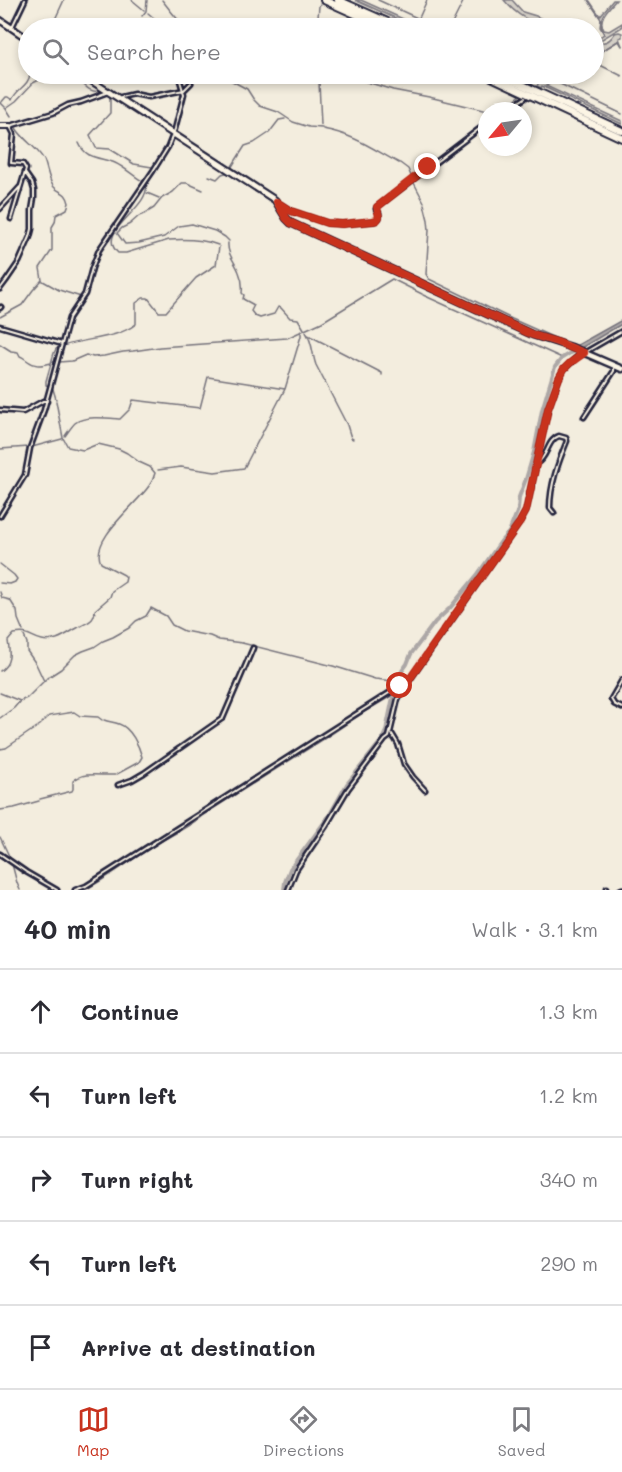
<!DOCTYPE html>
<meta charset="utf-8">
<style>
body{margin:0;font-family:Mali,sans-serif;background:#f2f2f3;color:#2b2b33}
.compass{position:absolute;left:478px;top:102px;width:54px;height:54px;border-radius:50%;background:#fff;box-shadow:0 3px 9px #0003;rotate:241deg}
.stop{position:absolute;width:18px;height:18px;margin:-14px;border:4px solid #c8321e;border-radius:50%;background:#fff}
.stop.end{background:#c8321e;border-color:#fff;box-shadow:0 2px 6px #0008}
.list{margin:0;padding:0;list-style:none}
h2{display:flex;justify-content:space-between;align-items:center;height:78px;margin:0;padding:0 24px;font-size:26px}
h2 small{font-size:20px;font-weight:400;color:#7c7c81}
.list li{display:grid;grid-template-columns:39px 1fr auto;gap:18px;align-items:center;box-sizing:border-box;height:84px;padding:0 24px;border-top:2px solid #e1e1e2}
.list b{display:block;font-size:22px;white-space:nowrap}
.list em{font-size:20px;font-style:normal;color:#7c7c81}
.icon{flex:none;width:33px;height:33px;fill:none;stroke:currentColor;stroke-width:2;stroke-linecap:round;stroke-linejoin:round}
.map{position:relative;flex:none;width:622px;height:890px;overflow:hidden}
.search{position:absolute;background:#fff;box-shadow:0 3px 9px #0003;left:18px;right:18px;top:18px;height:66px;display:flex;align-items:center;gap:15px;box-sizing:border-box;padding:0 21px;border-radius:33px;color:#7c7c81;font-size:22px}
.sheet{height:498px;background:#fff}
nav{display:flex;justify-content:space-around;align-items:center;box-sizing:border-box;height:84px;border-top:2px solid #e1e1e2;background:#fff;font-size:16px;color:#7c7c81}
nav a{display:grid;justify-items:center;gap:3px}
nav .on{color:#c8321e}
.map>svg:first-child{display:block}
.green{fill:#d4cfc6;stroke:#7b7880;stroke-width:1.5}
.water{fill:#aca7a6;stroke:#75727b;stroke-width:1.5}
.lines{fill:none;stroke-linecap:round;stroke-linejoin:round}
.stream{stroke:#75727b;stroke-width:1.5}
.river{stroke:#aca7a6;stroke-width:4}
.street-casing{stroke:#22223b;stroke-width:7}
.secondary-casing{stroke:#22223b;stroke-width:8}
.primary-casing{stroke:#22223b;stroke-width:9}
.highway-casing{stroke:#22223b;stroke-width:10}
.street{stroke:#fcf5e5;stroke-width:2}
.secondary{stroke:#fcf5e5;stroke-width:4}
.primary{stroke:#fcf5e5;stroke-width:4.5}
.highway{stroke:#fcf5e5;stroke-width:6}
.route{stroke:#c8321e;stroke-width:8}
</style>
<div class="map">
<svg width="622" height="890" viewBox="0 0 622 890">
<rect width="100%" height="100%" fill="#f3edde"/>
<filter id="ink" filterUnits="userSpaceOnUse"><feTurbulence type="fractalNoise" baseFrequency=".0167" numOctaves="2"/><feDisplacementMap in="SourceGraphic" scale="12" xChannelSelector="R" yChannelSelector="G"/><feConvolveMatrix kernelMatrix="1 2 1 2 8 2 1 2 1" color-interpolation-filters="sRGB"/></filter>
<g filter="url(#ink)">
<path class="green" d="M355 0H361L423 28H417Z
M504 0H512L523 12 536 16 550 23 557 28 550 27 553 28C536 28 514 13 504 0Z
M589 0 600 16 613 0H616C608 9 597 19 604 30L609 31 622 23V27L594 44V41L604 34 601 26V19Z
M619 32 622 33V37L619 38 622 46 620 41H618L594 56V52L598 49V45L601 42C607 43 612 38 615 33Z
M553 74H565L546 86 622 121V124L542 86 541 88 537 86 539 82Z"/>
<path class="water" d="M622 320V324C607 332 594 341 579 349L574 347Z"/>
<g class="lines">
<path class="stream" d="M132 0 144 10
M162 0C171 11 177 21 189 28
M378 0 439 28
M588 0 601 19 600 27 604 34
M148 13 166 28
M142 16 146 11 147 0
M419 18 427 0
M51 28 64 0
M317 28 319 6 322 1
M450 28 464 0
M594 56 618 41H619L622 46
M594 62 622 76
M73 74C83 82 87 94 102 91
M219 74 247 89 254 100 260 106 278 112 293 122 309 127 322 128
M319 74 317 77 319 82 321 125
M329 74 335 75 341 74 393 90 429 97 487 111
M533 79 538 75 535 74
M554 81 622 114
M108 94 110 97V113L90 135 96 148 110 149 134 164 152 167
M0 102 6 108 11 116
M0 104 6 97H8L12 100C16 89 29 86 30 74
M6 108 16 101 33 83 45 77 47 74
M495 111 505 107 522 94
M323 129C355 135 371 148 399 163
M79 143C86 160 101 157 115 163 126 168 134 177 144 182
M400 163 408 169 412 178
M231 168 245 146 254 143 269 133 279 120 285 119
M209 176 217 179 222 174 229 172
M413 181 424 202
M146 183C152 209 94 230 118 253H126L169 240C186 239 202 239 218 245
M203 190 187 183H182L173 192 162 198 154 208 144 214 139 216 130 224 122 228 117 233 125 244 139 243 164 237 179 226 192 224 215 231 225 237 229 241
M147 193 159 198
M424 204 428 220 429 230 426 274 429 279 512 319 566 343
M228 243C227 254 235 262 239 272 242 279 243 286 242 293L244 295 243 299 254 305 251 311 255 316 260 318 274 314 278 307 281 308 290 318 298 319 304 329
M43 281 59 290 81 297
M423 295 562 358
M0 317 22 305 33 290 42 280 40 268 52 250V227L55 222 56 215 67 209 69 203C66 190 60 194 54 187 49 182 47 167 44 160 37 147 24 141 16 128
M306 332C313 343 312 354 316 365L347 425 351 438 353 439
M308 335 382 373V375
M0 344 11 351 18 352 20 356C23 357 25 359 28 361 36 367 42 365 51 363
M63 346C86 338 117 339 136 324V303L143 298H148L159 312H166L196 278 216 265 219 247
M53 362H55
M59 362 72 361 86 355 93 357 104 356 123 352 133 351 160 347 287 338 322 322 392 279 422 294
M49 386 46 385V381L54 353 56 349 60 346
M51 387 53 389 56 399
M56 401 63 438 68 447 83 450 98 444 119 449 127 453 139 462 150 467 155 473C154 477 152 482 149 486 137 504 89 540 101 563L124 575 126 577 125 582 112 591 110 597 95 610C94 621 90 621 81 626
M65 436C68 432 71 427 75 423 85 415 108 418 120 419L130 409 133 400 200 408 208 377 285 389
M32 447 62 439
M0 449 29 447
M158 470 181 467 215 472 244 468 285 389 301 336V332
M0 564 14 575 17 579 15 582 10 584 0 583
M0 592 2 598 10 600 17 611 18 619 23 631
M24 636 27 643V651L36 664 44 681
M0 671C11 664 10 653 8 641L14 634C29 631 30 637 42 640 55 644 69 632 79 627
M0 693 20 701
M0 718 14 708 20 701 27 698 47 678 61 669 75 655 83 651 94 647 103 641 113 637 129 628 136 621 146 616 151 608 166 616 172 625 184 631 210 636 219 640 242 643 333 666 375 679 393 681 397 678
M104 720C109 722 114 722 119 724 131 728 139 746 142 757L139 762 117 774
M0 749 6 748 28 733 40 725 49 716 74 712 80 716 98 717 102 720
M40 799 72 791 73 789V781C84 771 101 776 115 775
M0 810 14 808 39 801
M0 837 10 858
M12 864 17 883 20 890
M84 890C109 878 131 859 155 845 171 835 190 827 203 815L330 735 364 712 393 695"/>
<path class="river" d="M284 890 285 882 290 869 329 816 347 784 382 740 386 731 397 678 407 664 411 654 435 622 450 608 478 574 502 540 509 532 518 510 519 497 526 479 534 452 542 410 555 367 562 358 578 348"/>
<g class="street-casing">
<path id="street" d="M12 27 25 0
M121 97 134 94 149 97 184 90 191 83
M505 111 525 98
M280 204 291 211 327 223 342 224 375 221 379 218V213L376 209 377 207 487 123
M0 209 20 187
M11 219 26 169 23 164 11 163 14 134 10 126 53 113 68 105 81 102 108 92
M0 289 6 281 19 262 30 237 32 229V210L34 198V190L32 183 25 173
M0 308 1 307
M0 326 62 344
M0 410 23 412 43 401H47
M584 417 614 371V367
M537 463C548 457 547 440 559 436L566 438 567 441C558 463 550 485 550 508L554 513
M0 516 25 475 30 448 44 410 69 318 85 294 92 268 99 250 153 171 168 147 175 129 184 94 178 74
M622 680 611 699 614 704 622 708
M392 734 398 744 404 764 413 777 425 790
M118 785 132 780 144 773 223 718 253 648
M0 854 26 872 57 890
M607 888V890
M75 890 86 886 408 681
M288 890 296 870 326 826 348 789 385 740 389 737 398 699 404 688 520 522 526 511 548 409 559 378 564 369 577 357 622 331
M620 890 622 889"/>
</g>
<g class="secondary-casing">
<path id="secondary" d="M0 126H10"/>
</g>
<g class="primary-casing">
<path id="primary" d="M0 20 28 39
M81 74 275 200 286 218 291 223 533 335 571 347 622 369"/>
</g>
<g class="highway-casing">
<path id="highway" d="M324 0 386 28
M338 0 401 28
M485 74 622 138
M499 74 622 131"/>
</g>
<use href="#street" class="street"/>
<use href="#secondary" class="secondary"/>
<use href="#primary" class="primary"/>
<use href="#highway" class="highway"/>
</g>
</g>
<g class="lines" filter="url(#ink)">
<path class="route" d="M400 686 409 680 520 522 526 511 548 409 559 378 564 369 570 363 584 353 557 342 533 335 291 223 286 218 277 202 291 211 327 223 342 224 373 221 377 220 379 217 377 207 428 167"/>
</g>
</svg>
<svg class="compass" viewBox="-18 -18 36 36"><path d="M0-13l5 13h-10z" fill="#e53935"/><path d="M0 13l5-13h-10z" fill="#7c7c81"/></svg>
<div class="stop" style="left:400px;top:686px"></div>
<div class="stop end" style="left:428px;top:167px"></div>
<div class="search"><svg class="icon" aria-label="search" viewBox="0 0 24 24"><circle cx="10" cy="10" r="6"/><path d="M15 15l6 6"/></svg>Search here</div>
</div>
<section class="sheet">
<h2>40 min<small>Walk · 3.1 km</small></h2>
<ul class="list">
<li><svg class="icon" aria-label="ahead" viewBox="0 0 24 24"><path d="M12 20V5M6 11l6-6 6 6"/></svg><div><b>Continue</b></div><em>1.3 km</em></li>
<li><svg class="icon" aria-label="left" viewBox="0 0 24 24"><path d="M17 20v-9H6M10 6l-5 5 5 5"/></svg><div><b>Turn left</b></div><em>1.2 km</em></li>
<li><svg class="icon" aria-label="right" viewBox="0 0 24 24"><path d="M7 20v-9h11M14 6l5 5-5 5"/></svg><div><b>Turn right</b></div><em>340 m</em></li>
<li><svg class="icon" aria-label="left" viewBox="0 0 24 24"><path d="M17 20v-9H6M10 6l-5 5 5 5"/></svg><div><b>Turn left</b></div><em>290 m</em></li>
<li><svg class="icon" aria-label="arrive" viewBox="0 0 24 24"><path d="M6 21V4h12l-3 4 3 4H6"/></svg><div><b>Arrive at destination</b></div></li>
</ul>
</section>
<nav>
<a class="on"><svg class="icon" aria-label="map" viewBox="0 0 24 24"><path d="M3 6l6-2 6 2 6-2v14l-6 2-6-2-6 2zM9 4v14M15 6v14"/></svg>Map</a>
<a><svg class="icon" aria-label="directions" viewBox="0 0 24 24"><path d="M12 3l9 9-9 9-9-9zM9 14v-3h6M13 9l2 2-2 2"/></svg>Directions</a>
<a><svg class="icon" aria-label="saved" viewBox="0 0 24 24"><path d="M7 4h10v16l-5-4-5 4z"/></svg>Saved</a>
</nav>
